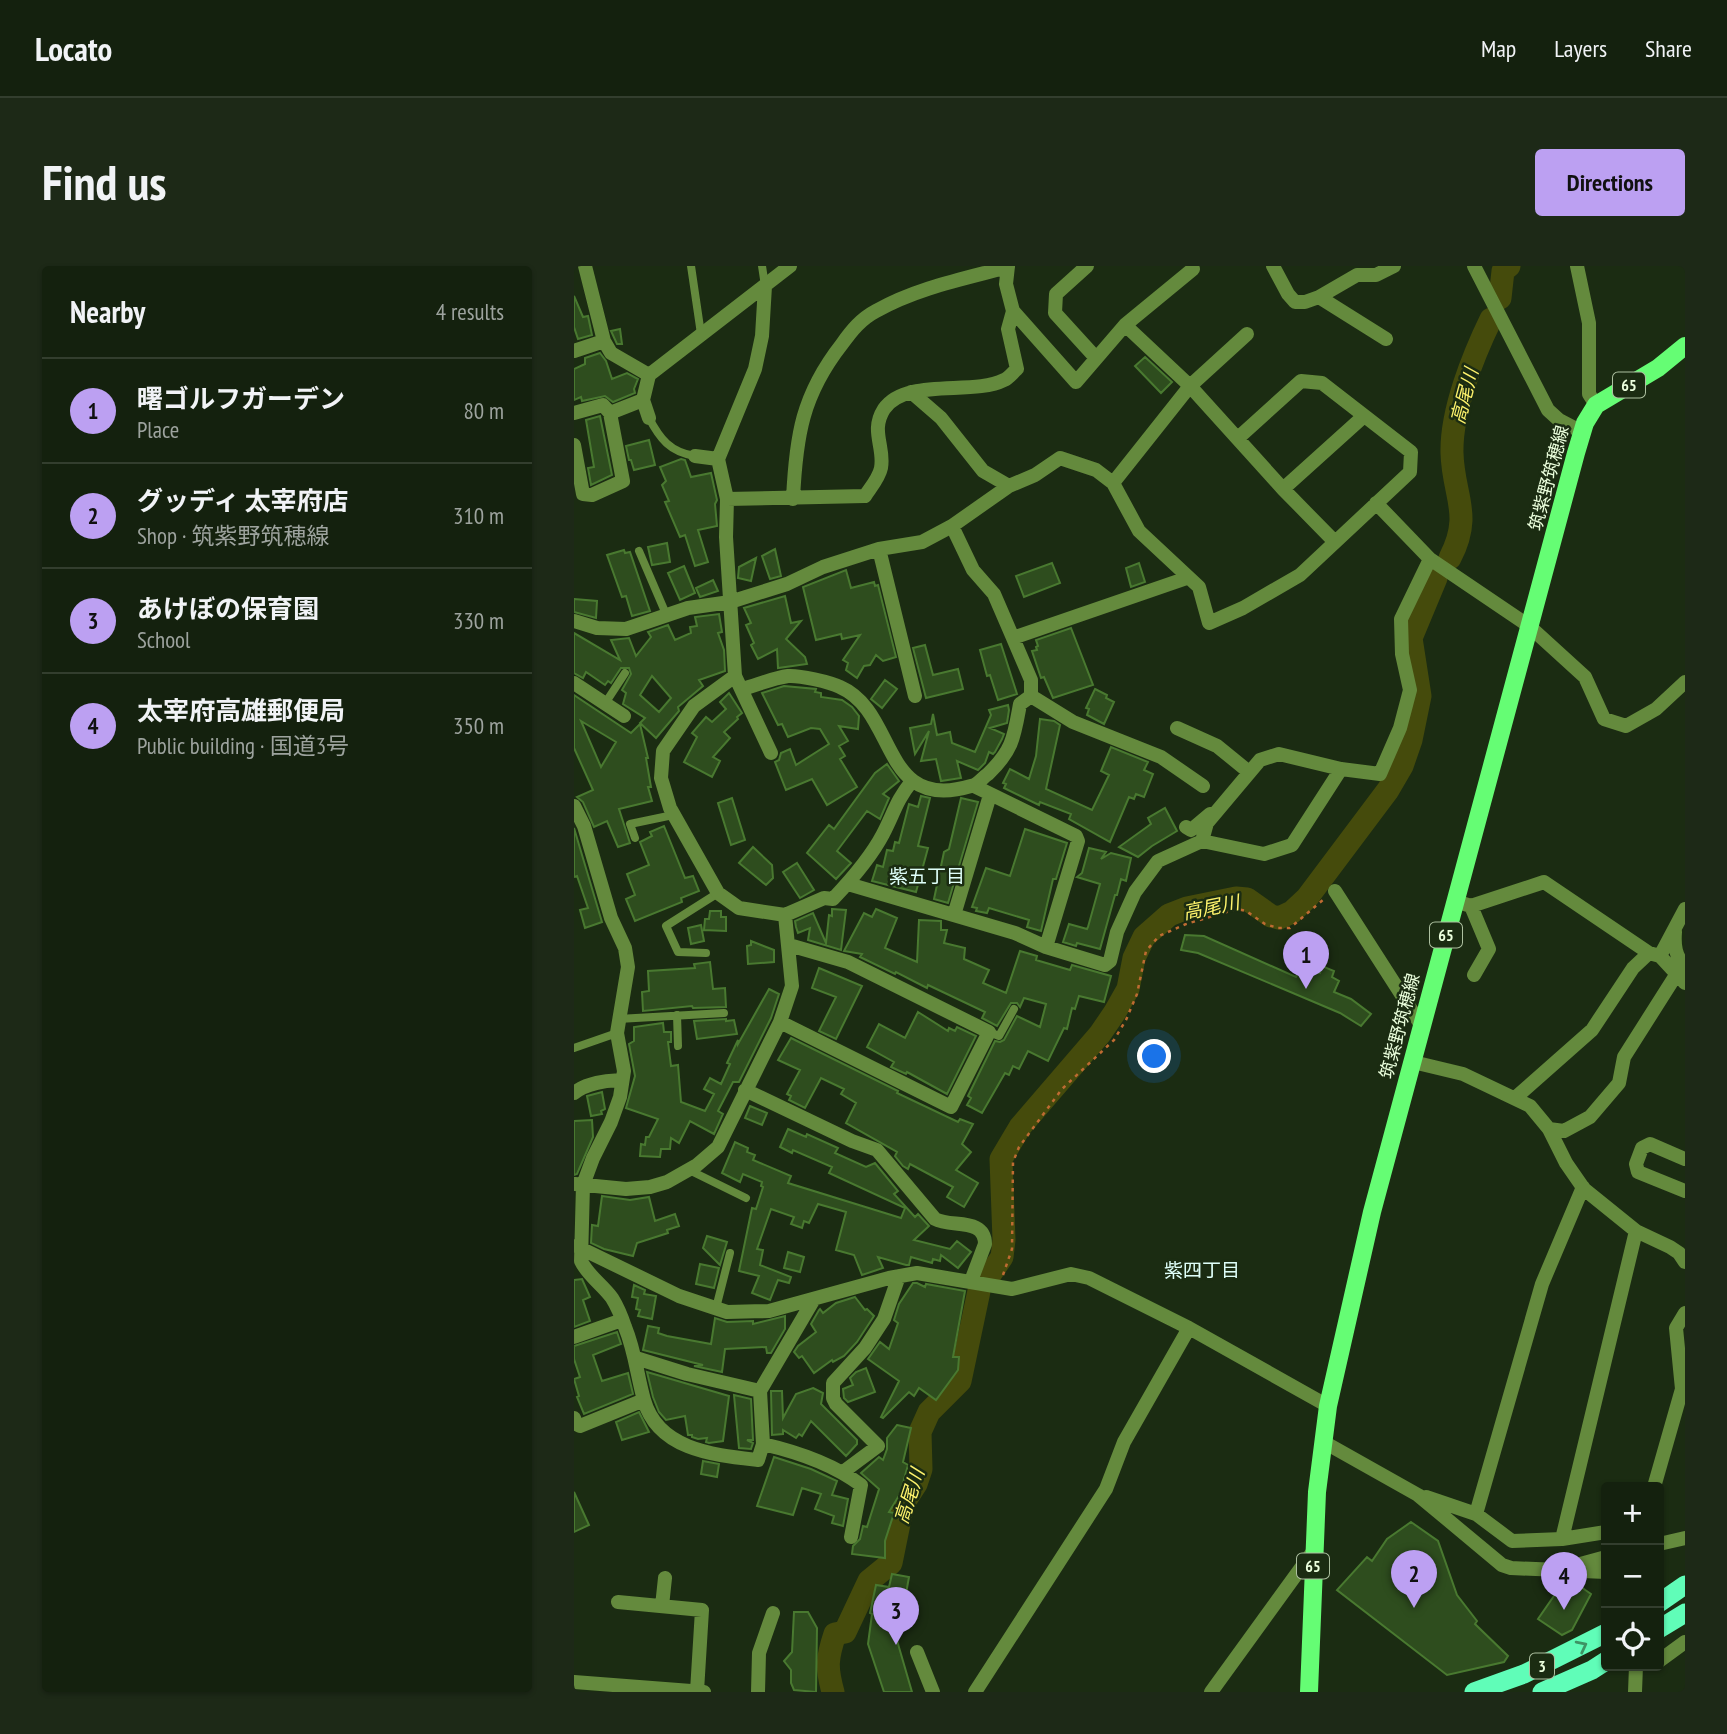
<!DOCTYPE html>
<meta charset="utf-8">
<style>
body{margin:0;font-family:"PT Sans Narrow","Noto Sans JP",sans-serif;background:#1d2917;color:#f1f3f6}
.controls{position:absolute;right:21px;bottom:21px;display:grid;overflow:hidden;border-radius:7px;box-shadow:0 2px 5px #0004}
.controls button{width:63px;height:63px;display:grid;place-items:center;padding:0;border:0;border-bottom:2px solid #333e2e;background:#14210e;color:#f1f3f6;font:35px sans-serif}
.you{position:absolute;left:581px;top:791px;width:24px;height:24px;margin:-18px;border:5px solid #fff;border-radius:50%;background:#1a73e8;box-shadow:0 0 0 10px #1a73e833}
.badge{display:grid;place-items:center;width:46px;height:46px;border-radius:50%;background:#bca0f2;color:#111;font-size:23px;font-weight:700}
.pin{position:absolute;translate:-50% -58px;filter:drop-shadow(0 2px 4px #0008)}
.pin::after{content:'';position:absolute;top:37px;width:24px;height:21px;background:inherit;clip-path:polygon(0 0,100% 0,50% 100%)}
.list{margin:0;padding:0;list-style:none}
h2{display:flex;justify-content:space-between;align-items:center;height:91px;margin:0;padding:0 28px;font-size:30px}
h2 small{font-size:23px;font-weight:400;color:#9da39e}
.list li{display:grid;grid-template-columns:46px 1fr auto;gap:21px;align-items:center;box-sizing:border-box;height:105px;padding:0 28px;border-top:2px solid #333e2e}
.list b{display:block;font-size:26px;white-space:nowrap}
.list p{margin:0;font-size:23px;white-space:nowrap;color:#9da39e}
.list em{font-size:23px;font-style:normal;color:#9da39e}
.icon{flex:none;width:38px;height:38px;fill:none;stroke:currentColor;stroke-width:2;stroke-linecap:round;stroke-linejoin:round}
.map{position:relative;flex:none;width:1111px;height:1426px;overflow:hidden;border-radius:7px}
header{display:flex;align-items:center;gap:42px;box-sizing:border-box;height:98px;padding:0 35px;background:#14210e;border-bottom:2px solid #333e2e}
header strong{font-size:33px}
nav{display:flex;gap:38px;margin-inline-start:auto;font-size:24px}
.intro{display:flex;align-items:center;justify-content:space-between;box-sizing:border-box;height:168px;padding:0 42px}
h1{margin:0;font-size:49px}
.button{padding:18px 32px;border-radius:7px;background:#bca0f2;color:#111;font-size:24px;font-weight:700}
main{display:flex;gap:42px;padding:0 42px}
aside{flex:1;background:#14210e;border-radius:7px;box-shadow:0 2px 5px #0004}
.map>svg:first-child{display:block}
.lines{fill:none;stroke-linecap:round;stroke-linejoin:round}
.river{stroke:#454b0c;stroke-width:23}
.building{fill:#2e4d1e;stroke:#497930;stroke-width:2;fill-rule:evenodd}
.path{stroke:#be6b32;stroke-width:2.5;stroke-dasharray:3.5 5;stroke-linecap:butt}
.service{stroke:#648a3d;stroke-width:8}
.minor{stroke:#648a3d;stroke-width:14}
.primary{stroke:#65fd74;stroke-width:18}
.trunk{stroke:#60fdb8;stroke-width:19}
.oneway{stroke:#3e9465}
.labels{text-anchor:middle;stroke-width:5;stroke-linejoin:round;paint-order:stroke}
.shield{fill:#1b2c12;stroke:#adc0a0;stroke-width:2}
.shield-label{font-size:16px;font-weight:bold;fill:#ebffdd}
.street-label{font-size:18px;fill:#ebffdd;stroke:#1b2c12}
.water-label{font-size:19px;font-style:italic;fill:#fef36c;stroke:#1b2c12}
.neighbourhood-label{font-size:19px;fill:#dffff9;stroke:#1b2c12}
</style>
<header>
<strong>Locato</strong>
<nav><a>Map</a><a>Layers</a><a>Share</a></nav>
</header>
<div class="intro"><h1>Find us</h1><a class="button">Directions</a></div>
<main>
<aside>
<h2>Nearby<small>4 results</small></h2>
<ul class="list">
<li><span class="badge">1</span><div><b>曙ゴルフガーデン</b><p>Place</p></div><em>80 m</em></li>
<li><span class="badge">2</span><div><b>グッディ 太宰府店</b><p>Shop · 筑紫野筑穂線</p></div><em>310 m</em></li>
<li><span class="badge">3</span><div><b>あけぼの保育園</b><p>School</p></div><em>330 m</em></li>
<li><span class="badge">4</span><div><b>太宰府高雄郵便局</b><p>Public building · 国道3号</p></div><em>350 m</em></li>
</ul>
</aside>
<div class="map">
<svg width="1111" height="1426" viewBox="0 0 1111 1426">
<rect width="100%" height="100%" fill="#1b2c12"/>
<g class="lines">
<path class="river" d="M926 32 929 5 935 0
M876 292C899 248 879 230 878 187 877 145 899 90 917 53
M413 1013 428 991 430 974 427 893 446 861 526 768 541 746 554 723 560 692 570 671 595 649 613 642 662 632 673 633 697 650 705 652 718 646 733 632 814 524 828 500 837 474 846 430 837 372 862 312
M259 1426C252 1401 253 1392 261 1368L271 1366 295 1315 317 1297 329 1238 342 1218 347 1203 346 1166 355 1146 386 1115 405 1025"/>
</g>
<path class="building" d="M0 30 9 51 14 50 18 69 4 73 0 61Z
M46 63 48 78H43L37 65Z
M26 87 32 95 38 113 53 107 64 113 60 123 61 127 39 136 31 130 8 135 7 131 0 134V103L11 98V92Z
M571 91 598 116 587 127 561 100Z
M26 150 38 209 17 219 14 202 20 201 12 154Z
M75 174 81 199 60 204 57 194H55L52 180Z
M107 193 111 194 117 211 137 207 143 234 141 238 143 260 124 264 134 296 121 300 111 269 106 271 91 236 95 235 88 219 92 215 86 201Z
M93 277 96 296 78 299 74 281Z
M201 283 207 310 196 313 188 290Z
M50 284 51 287 56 286 76 345 58 350 52 330 48 331 33 289Z
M182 292 177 315 164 312 165 301Z
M478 297 486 317 450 331 442 310Z
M565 297 571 316 557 321 552 302Z
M110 300 121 327 106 334 94 307Z
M272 304 277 322 300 316 301 320 304 319 322 391 309 395 302 389 296 399 290 400 283 412 272 404 274 397 269 394 286 369 268 373 267 368 242 374 229 321Z
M139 314 144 325 126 331 122 322Z
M211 330 217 357 227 355 212 373 231 391 233 398 204 402 203 383 184 393 177 379 180 377 172 359 177 357 170 342Z
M0 333 23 335 22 352 0 346Z
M145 348 148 366 144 367 150 384 151 405 125 414 129 420 104 441 105 445 82 472 66 457 71 452 49 438 52 427 48 424 57 408 55 402H47L37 417 34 415 31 419 12 406 9 412 0 407V367L46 394 37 374 55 372 62 390 77 371 74 366 94 359 101 374 117 367 116 361 123 360 121 351ZM78 410 97 432 85 446 66 429Z
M497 362 519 419 479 432 470 411 467 412 458 385 463 384 462 381 464 380 462 374Z
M427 378 443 428 424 434 416 409 413 410 406 384Z
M351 379 359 409 384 403 389 423 352 432 339 382Z
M311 414 323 423 308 442 297 433Z
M210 420 242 423 241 426 247 427V431L268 434 278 441 285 450 284 463 265 460 274 475 265 480 271 490 266 493 283 521 253 539 238 513 212 524 201 496 205 494 207 487 216 483 222 499 255 478 246 463 237 462 214 471 208 458 204 459 188 427Z
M521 423 533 429 532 432 540 436 530 458 513 449 515 443 512 442Z
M155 427 168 447 163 451 164 453 150 466 156 472 139 491 146 495 138 511 110 496 123 471 118 467 132 451 138 456 152 443 146 436Z
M0 429 57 467 66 458 74 492H72L77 521H74L78 535 45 543 56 577 44 581 33 555 20 561 9 536 3 531 19 524 0 482ZM7 455 42 476 27 501Z
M434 439 435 444 433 457 416 462 430 468 428 473 421 486 419 488 415 486 411 497 404 504 383 495 387 512 367 515 362 493 347 495 355 465 341 488 336 462 357 458 359 448 363 469 376 466 378 477 401 486 417 449 415 444Z
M466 453 480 455 486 459 472 523 518 544 535 509 527 505 537 481 574 496 570 504 579 508 570 531 562 528 560 533 555 531 536 576 495 553 497 548 466 536 465 539 430 522 432 518 429 517 436 503 455 513 462 490Z
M313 498 325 515 309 528 315 532 306 553 293 545 263 585 277 597 262 613 233 587 255 559 260 563 301 507Z
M347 530 356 532 344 580 354 582 342 626 298 615 303 599 309 601 313 584 319 585 321 576 325 577 335 538 344 541Z
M158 532 171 574 157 579 144 537Z
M387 532 404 536 374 637 360 633 370 586 375 583Z
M591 542 603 565 578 580 564 591 545 581 577 558 574 552Z
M90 560 111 612 119 610 125 625 107 632 108 636 61 655 52 633 61 629 53 608 75 599 66 576 78 570 76 566Z
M0 562 28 656 11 662 6 644 14 642 3 610 0 611Z
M451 563 493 577 482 613H479L467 665 453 661 455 654 415 642 413 647 402 645 403 642 398 641 412 602 436 610Z
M179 581 198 599 199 612 192 619 165 597Z
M515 582 532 586 527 593 537 587 557 592 552 615 547 613 543 629H541L526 683 503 677 502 680 489 676 495 658 513 663 514 661 526 618 503 611 508 607Z
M223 597 240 624 226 632 209 606Z
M258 643 272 644 267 684 234 674 236 662 224 667 222 661 221 655 239 647 252 677 255 649 258 650Z
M302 643 323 652 311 682 343 696 345 654 367 655V664H373L370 677 391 682 390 693 415 704 409 717 432 727 446 685 463 690 462 694 496 704 498 699 537 710 530 736 505 730 501 743 498 742 493 763 490 762 474 795 454 785 445 803 439 800 435 809 431 807 408 847 393 839 397 832 394 830 421 775 426 776 430 774 443 750 466 761 472 738 450 732 446 741 443 737H437L423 760 408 752 411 746 354 719 353 722 322 706 321 708 286 691 288 688 270 685 290 647 298 651Z
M136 645H147V651H152V665L130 664 131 653H135Z
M127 659 130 675 117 678 114 662Z
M611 669 630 670 722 711 726 703 734 705 735 703 746 707 748 700 760 705 758 711 765 715 760 726 777 733 797 748 787 760 766 747 624 687 607 684Z
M177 675 200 684V696L174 698 173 680 177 679Z
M136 696 139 723 151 722 152 741 119 742 118 740 69 745 68 726 75 725 74 705 121 702 120 698Z
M245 702 288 720 262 773 245 765 262 731 238 722Z
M195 723 205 728 197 752 165 816H159L144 845 149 848 140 868 116 855 105 877 97 872 96 883H87L86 891 66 890 67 878 71 879 72 871H75L84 853 52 842 61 810 55 778 60 775V761L89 757 90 766H97V776H94L97 800 104 799 107 836 131 845 140 828 130 823 136 812 147 818 156 798 153 797 164 774V778Z
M344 746 374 765 375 762 381 765 383 761 402 770 373 828 333 806 332 808 317 801 320 796 293 781 305 758 331 772Z
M152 753V755L160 754 163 768 123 773 120 755Z
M217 772 324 825 323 827 384 856 386 853 399 858 388 878 397 886 382 904 404 917 390 941 373 931 379 921 336 898 334 903 329 900 321 890 323 886 272 857 282 837 267 828 270 823 247 812 231 842 215 834 217 830 213 828 226 804 204 794Z
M28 826 31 843 27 845 28 848 17 850 13 830Z
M176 840 193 847 188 859 171 852Z
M18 854 19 871 3 908 0 909V855Z
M214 863 232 871 233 868 264 882 261 887 292 901 301 897 324 925 320 928 341 951 344 948 355 960 340 974 376 983 383 975 397 986 384 1002 367 989 366 995 359 993 358 997 337 991 335 999H332L304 991 309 1002 288 1009 280 989 262 984 272 946 244 938 235 957 230 955 228 962 217 958 220 951 197 943 183 983 189 984 186 999 217 1011 215 1017 204 1014 196 1034 178 1027 185 1010 165 1005 178 942 182 943 189 921 187 920 188 916 169 908 166 916 148 907 161 876 174 882 173 886 181 889 179 894 217 910 214 917 327 952 331 942 255 907 258 901 219 884 218 887 206 881Z
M28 930 56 934 75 931 81 955 101 948 105 960 93 964 94 967 63 977 59 990 30 983 17 977 18 959 24 960Z
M133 970 153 976 146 999 129 982Z
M214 986 230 991 226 1006 210 1002Z
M126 998 145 1002 140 1022 122 1018Z
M8 1013 16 1031 9 1034 16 1055 0 1061V1014Z
M339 1017H343L351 1021 352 1018 391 1025 379 1091H385L384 1104 362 1134 345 1122 340 1130 335 1126 309 1152 307 1151 325 1115 294 1093 306 1076 315 1083 324 1057 320 1054 325 1038Z
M60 1019 71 1024 70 1028 82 1030 78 1053 64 1050 66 1044 62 1043 64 1032 58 1031Z
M281 1031 291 1044 293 1043 300 1050 283 1076 270 1090 259 1096 258 1094 240 1107 228 1090 225 1092 220 1086 224 1080 242 1066 237 1058 245 1044 246 1043 249 1047 262 1037Z
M211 1050V1063L197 1087H193L192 1081 151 1083 148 1106 120 1100 129 1099 69 1084 74 1060 85 1062 84 1067 93 1070 137 1078 141 1052 153 1056 179 1055V1058Z
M43 1066 47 1078 19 1089 28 1115 54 1107 59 1128 10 1148 3 1131 5 1130 0 1113 6 1111 0 1093V1080Z
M292 1102 301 1126 274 1136 270 1132 269 1123 279 1119 276 1112 282 1106Z
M73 1106 155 1130 149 1175 135 1177 132 1176 133 1172 124 1173 118 1171V1169H114L111 1150 92 1154 85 1146 79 1131Z
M239 1122 249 1127 247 1138 283 1174V1178L272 1190 237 1155 228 1170 225 1168 222 1172 209 1164V1168L198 1169 197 1125H208L209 1152 222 1128Z
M160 1129 177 1133 179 1174H173L179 1177 177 1183 165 1182Z
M65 1146 75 1166 48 1174 42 1156Z
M323 1159 337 1162 329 1196 334 1199 326 1228 315 1246 320 1247 311 1275V1292L278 1288 279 1280 286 1273 289 1260 293 1261 305 1223 287 1207 305 1191 309 1194 313 1183V1172Z
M200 1191 237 1203 263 1215 258 1229 274 1233 269 1260 258 1257 260 1250 241 1243 247 1228 228 1222 219 1249 183 1240Z
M129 1195 145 1198 143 1211 127 1208Z
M0 1226 15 1259 0 1266Z
M837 1256 864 1275 883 1329 903 1355 901 1358 934 1390 930 1396 873 1409 763 1324 793 1291 798 1295 813 1273Z
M318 1308 335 1311 331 1333 327 1332 322 1371 338 1426H310L294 1378 298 1348 296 1347 302 1319 315 1321Z
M991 1314H997L1017 1328 998 1364 988 1369 964 1353Z
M220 1346H234L243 1362 242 1426 220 1424 217 1417V1404L210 1395 218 1386Z"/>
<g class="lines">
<path class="path" d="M429 1009 438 983 439 896 445 881 488 823 540 774 552 754 563 728 572 685 585 670 612 658 663 643 672 645 691 658 704 662H716L750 633"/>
<path class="service" d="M117 0 127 68
M188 0 191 20
M75 152C86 173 96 186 121 190
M65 285 92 348
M32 436 51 407
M61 572 56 558 99 549
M132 687 104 686 92 660 144 627
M103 749 104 780
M44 753 150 747
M415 766 425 770 440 743
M0 782 43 767
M115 904 172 932
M142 1042 156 987"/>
<path class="minor" d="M11 0 30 75 37 87 75 109
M434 0 432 18 439 45 502 116 551 59 619 3
M513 0 482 28 481 47 522 92
M699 0 714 28 721 36H731L745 31 783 9H802L820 0
M900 0 974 144 985 154 1008 166
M1003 0 1015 57V128L1022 139
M191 20 188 70 181 103 144 193 153 233 152 271 161 410 197 487
M745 31 812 73
M551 59 616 120 709 223 760 275
M0 85 30 75
M337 126 367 152 409 205 435 220
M0 147 29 139 36 147 69 134
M75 152 69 134 75 109 216 0
M0 179 9 228 18 229 49 215 36 147
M121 190 144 193
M539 217 616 120 673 68
M709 223 790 150
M153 233 291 230C297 221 305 212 307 202 311 181 296 165 310 143 332 111 399 130 430 114 435 112 439 106 443 103L434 63 439 45
M219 233C222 170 228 129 268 78 278 64 287 53 302 45 343 22 389 13 434 1
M802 237 856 293 955 360 1011 411 1030 453 1052 460 1082 443 1111 416
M378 260 399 304 420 328 439 372
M305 283 341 430
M0 355 23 362 52 363 114 342 156 336 213 318 249 301 305 283 348 276 378 260 435 220 461 209 486 192 522 204 539 217 565 265 625 321 635 357 669 342 726 309 836 206 837 186 748 117 727 115 664 172
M161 410 120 440 89 485 87 512 96 542 144 627 165 642 211 649 250 632 259 633C277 614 297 591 309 568 320 547 322 535 338 515
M0 417 50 450
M168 423C183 419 199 412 214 410 225 409 256 416 266 421 324 446 306 547 397 520 404 519 408 512 414 508 439 484 440 471 446 438L457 430
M457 430V414L439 372 613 312
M457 430 499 456 587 491 629 520
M603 462 643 480 675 506
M400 520 502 570 504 575 472 681
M0 540 10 560 37 652 51 682 54 701 43 767 50 805 46 831 37 856 19 892 9 919 7 995C14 1010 28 1018 38 1032 43 1040 48 1052 51 1061 61 1085 63 1109 70 1134 84 1184 140 1189 184 1194L189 1178 186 1125 240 1033
M612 561 617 564 636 548
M628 575 633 557 686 494 705 488 767 503 806 508 826 462 836 424 828 388 827 353 856 293
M274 618 441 667 472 681 531 699 536 695 543 666 561 626 584 595 628 575 690 588 718 579 767 503
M761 625 847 759
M881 635 897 640 970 616 1075 687 1086 690 1111 717
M897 640 915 683 900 709
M380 649 416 529
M1101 666C1100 679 1101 690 1111 700
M1086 690 1111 643
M206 756 377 841 415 766 274 696 215 679
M839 796 889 808 956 840 975 863 992 897 1010 923 1062 965 1096 981 1105 987 1111 996
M171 824 278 875 303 884 361 953C377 962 411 951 411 978L397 1015
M0 827C11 818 34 813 48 815
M941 832 1018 764 1059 702 1075 687
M975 863 990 865 1016 851 1045 817 1050 791 1102 709
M1111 893 1076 878 1068 882 1062 898 1064 906 1111 925
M1 918 52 923 76 921 93 916 123 899 144 881 206 756 218 720 211 649
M2 980 105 1030 153 1046 195 1045 315 1012 343 1007 438 1023 497 1008 515 1012 615 1062 754 1140
M0 1071 48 1054
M62 1092 113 1108 186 1125
M0 1152 2 1158 6 1160 70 1134
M748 1175 844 1229 928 1299 937 1302 1032 1306
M189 1178C224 1186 259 1198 287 1219L277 1271
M269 1206 304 1180 262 1138 259 1132V1117L291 1082 310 1053 325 1010
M1080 1221 1108 1123 1102 1062 1111 1047
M852 1231 902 1248 938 1275 988 1273 1032 1266
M902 1248 968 1018 1009 921
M988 1273 1062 965
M1085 1278 1111 1272
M999 1300 1032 1291
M44 1336 128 1344 123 1425
M88 1340 91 1312
M343 1386 359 1426
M1085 1395 1111 1376
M0 1416 130 1426
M184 1426 185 1387 199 1347
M401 1426 532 1223 550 1176 615 1062
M637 1426 740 1284
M1061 1426 1062 1400"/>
<path class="primary" d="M735 1426 743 1226 754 1140 798 946 1002 187 1011 157 1022 139 1084 102 1111 80"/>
<path class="trunk" d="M1085 1337 1111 1319
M1085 1363 1111 1347
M900 1426 950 1408 1032 1367
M968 1426 1018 1404 1032 1395"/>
</g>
<defs><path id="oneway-chevron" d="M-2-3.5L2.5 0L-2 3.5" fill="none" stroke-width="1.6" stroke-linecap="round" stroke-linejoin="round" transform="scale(1.75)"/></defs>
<use class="oneway" href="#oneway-chevron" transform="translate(1008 1380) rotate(-27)"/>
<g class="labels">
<g class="shield">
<rect x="1039" y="106.5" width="32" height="25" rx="5"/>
<rect x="856" y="656.5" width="32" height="25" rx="5"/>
<rect x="723" y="1287.5" width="32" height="25" rx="5"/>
<rect x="956" y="1387.5" width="24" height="25" rx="5"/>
</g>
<g class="shield-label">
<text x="1055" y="125">65</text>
<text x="872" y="675">65</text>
<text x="739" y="1306">65</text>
<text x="968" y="1406">3</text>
</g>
<g class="street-label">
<text transform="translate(975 212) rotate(-75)" y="6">筑紫野筑穂線</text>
<text transform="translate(826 760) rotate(-75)" y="6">筑紫野筑穂線</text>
</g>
<g class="water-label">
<text transform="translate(890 130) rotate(-75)" y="7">高尾川</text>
<text transform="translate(637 641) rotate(-11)" y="7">高尾川</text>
<text transform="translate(335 1230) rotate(-72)" y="7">高尾川</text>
</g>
<g class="neighbourhood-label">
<text x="353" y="617">紫五丁目</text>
<text x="628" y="1011">紫四丁目</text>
</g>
</g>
</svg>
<div class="controls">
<button>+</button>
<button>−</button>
<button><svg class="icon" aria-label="locate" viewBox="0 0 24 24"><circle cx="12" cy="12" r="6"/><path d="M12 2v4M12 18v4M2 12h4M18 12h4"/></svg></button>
</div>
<div class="you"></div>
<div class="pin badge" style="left:732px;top:723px">1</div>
<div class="pin badge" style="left:840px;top:1342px">2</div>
<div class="pin badge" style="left:322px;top:1379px">3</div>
<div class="pin badge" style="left:990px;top:1344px">4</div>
</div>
</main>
